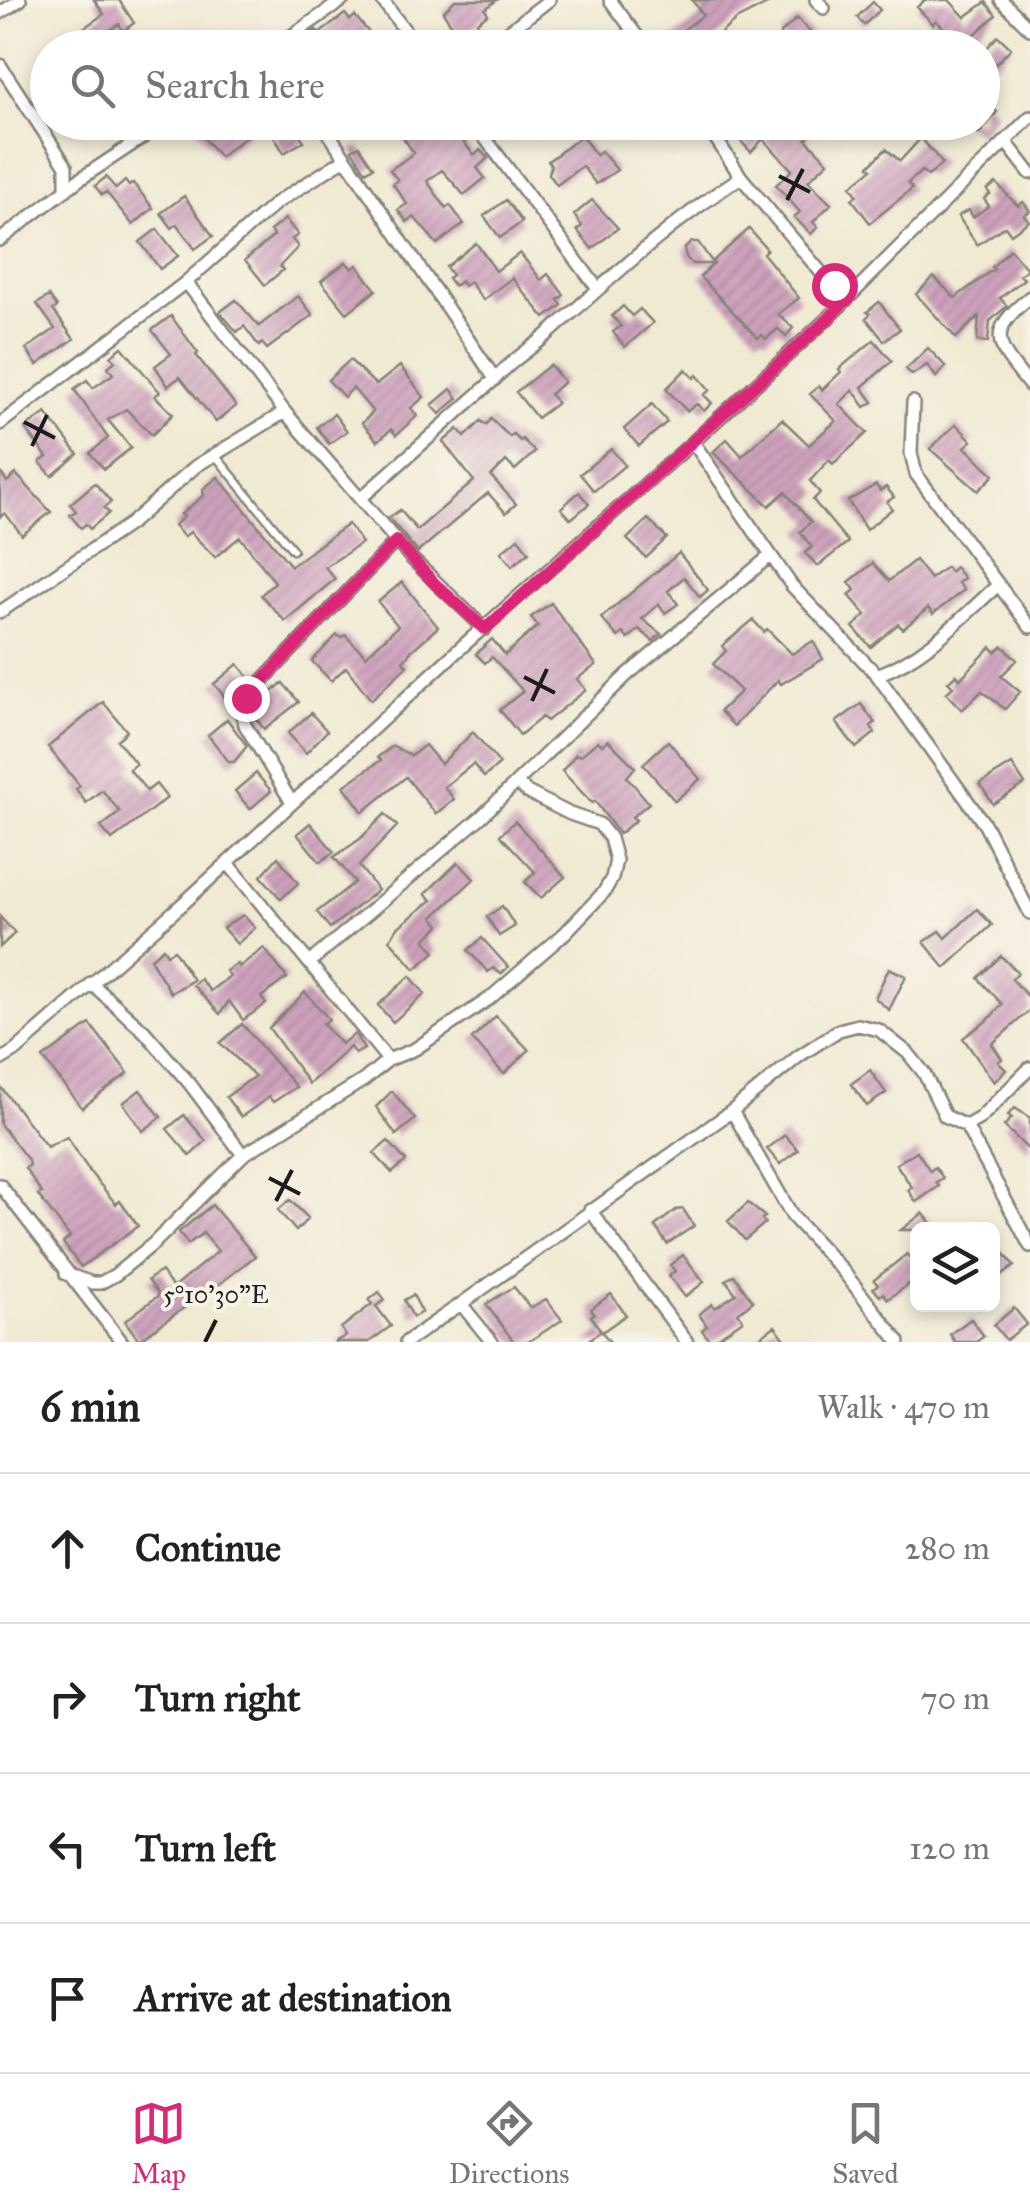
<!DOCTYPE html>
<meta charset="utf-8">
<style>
body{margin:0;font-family:"IM FELL Great Primer",serif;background:#f6f6f6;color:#222}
.controls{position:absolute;right:30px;bottom:30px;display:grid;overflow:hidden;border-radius:15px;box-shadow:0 5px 15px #0003}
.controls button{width:90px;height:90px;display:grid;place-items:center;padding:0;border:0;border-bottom:2px solid #e0e0e0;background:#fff;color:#222;font:50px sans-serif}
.stop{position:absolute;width:30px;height:30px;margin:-22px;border:8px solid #db2777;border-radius:50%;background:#fff}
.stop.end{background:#db2777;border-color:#fff;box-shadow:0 2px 10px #0008}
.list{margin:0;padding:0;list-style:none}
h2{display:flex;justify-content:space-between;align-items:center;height:130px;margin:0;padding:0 40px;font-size:42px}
h2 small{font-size:32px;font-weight:400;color:#767676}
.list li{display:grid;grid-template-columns:65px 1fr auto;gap:30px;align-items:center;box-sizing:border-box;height:150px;padding:0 40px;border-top:2px solid #e0e0e0}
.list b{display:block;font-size:38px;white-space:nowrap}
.list em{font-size:32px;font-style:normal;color:#767676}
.icon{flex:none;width:55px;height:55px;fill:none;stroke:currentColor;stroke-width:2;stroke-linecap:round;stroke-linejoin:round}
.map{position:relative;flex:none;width:1030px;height:1342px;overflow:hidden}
.search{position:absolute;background:#fff;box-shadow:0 5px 15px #0003;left:30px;right:30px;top:30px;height:110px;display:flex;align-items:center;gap:25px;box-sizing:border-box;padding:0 35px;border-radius:55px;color:#767676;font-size:38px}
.sheet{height:730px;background:#fff}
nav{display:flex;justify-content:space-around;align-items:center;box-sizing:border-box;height:140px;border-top:2px solid #e0e0e0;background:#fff;font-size:28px;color:#767676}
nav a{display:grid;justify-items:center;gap:5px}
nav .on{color:#db2777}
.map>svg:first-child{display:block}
.building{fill:url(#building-hatch)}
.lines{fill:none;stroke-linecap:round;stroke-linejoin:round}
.lane-casing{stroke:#868378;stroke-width:11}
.street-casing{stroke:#868378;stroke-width:16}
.lane{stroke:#fff;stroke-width:6}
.street{stroke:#fff;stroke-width:11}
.route{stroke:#db2777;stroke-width:12}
.ticks{fill:none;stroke:#1c1c1c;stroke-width:4}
.ticks-label{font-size:25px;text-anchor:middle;fill:#1c1c1c;stroke:#f7f3e8;stroke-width:8;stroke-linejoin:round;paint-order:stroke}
</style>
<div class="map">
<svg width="1030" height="1342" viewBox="0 0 1030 1342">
<defs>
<pattern id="building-hatch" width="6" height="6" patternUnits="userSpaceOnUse" patternTransform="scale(2.5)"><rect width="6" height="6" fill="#cea1bc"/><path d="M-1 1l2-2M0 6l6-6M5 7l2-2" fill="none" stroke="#b08aa1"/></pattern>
</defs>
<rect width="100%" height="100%" fill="#f7f3e8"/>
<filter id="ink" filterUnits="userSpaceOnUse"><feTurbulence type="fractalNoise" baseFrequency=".01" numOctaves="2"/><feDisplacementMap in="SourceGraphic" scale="20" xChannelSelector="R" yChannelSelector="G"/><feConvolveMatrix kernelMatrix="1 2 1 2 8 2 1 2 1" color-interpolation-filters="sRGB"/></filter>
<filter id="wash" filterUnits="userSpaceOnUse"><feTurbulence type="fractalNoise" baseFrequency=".0048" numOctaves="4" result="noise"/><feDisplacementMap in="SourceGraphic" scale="40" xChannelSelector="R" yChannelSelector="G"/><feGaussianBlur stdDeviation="2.25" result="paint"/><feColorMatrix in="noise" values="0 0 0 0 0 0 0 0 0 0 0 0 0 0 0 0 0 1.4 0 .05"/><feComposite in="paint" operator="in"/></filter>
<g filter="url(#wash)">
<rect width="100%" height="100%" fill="#f0ead3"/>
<g id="blocks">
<path class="building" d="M94 0H119L134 23 123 31 119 24 84 48H71L66 40 104 14Z
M455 0H497L485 9 488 14 477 22 478 24 459 36 443 12Z
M692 0H775L736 20 703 48H675L670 40 703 15Z
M925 0H949L965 17 986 2 996 15 961 47 936 20 933 24 917 7Z
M873 2 880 10 864 25 857 17Z
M345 14 350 20 355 16 382 48H302L298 42 316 30 319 34Z
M797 18 817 39 808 48H793L780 34Z
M998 36 1011 48 996 64 983 52Z
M982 100 997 112 979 134 965 122H982Z
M208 122H264L220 157 198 131Z
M265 122H308L296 129 304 141 284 153Z
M392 122H448L474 155 480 150 488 158 477 168 485 178 464 195 442 170 427 181 446 208 450 205 464 224 437 244 414 217 407 222 398 210 407 204 393 184 398 180 390 170 414 153Z
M748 122H799L810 135 806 139 828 162 808 181 831 204 813 222 818 227 811 234 794 217 800 212 776 185 792 170 763 139 751 152 735 135Z
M582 136 596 155 601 151 617 170 596 184 582 166 557 185 549 174 551 165 548 161Z
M921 138 942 163 932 173 928 176 922 171 908 183 912 189 870 223 852 199 857 195 851 186 872 169 869 166 886 149 900 161Z
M359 146 373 167 366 172 352 150Z
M106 177 116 189 125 181 129 186 133 183 153 208 133 225 106 192 102 195 95 186Z
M996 183 1018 206 1023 202 1030 211 1024 215 1029 221 1011 234 1005 226 977 245 958 216 969 210 973 217 989 206 984 199 990 194 987 190Z
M184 196 213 236 195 249 177 224 172 228 161 213Z
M506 200 522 222 500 238 484 216Z
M592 200 618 228 592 249 577 230 582 226 574 215Z
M285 219 298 235 292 239 298 247 280 266 283 270 265 285 245 260 274 236 270 231Z
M157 229 178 256 160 269 140 242Z
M749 229 767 249 763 253 799 298 778 314 793 328 786 336 778 329 766 339 762 335 758 338 700 277 713 264H692L686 257 684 249 692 242H698L712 262Z
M476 243 496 271 520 253 541 280 548 274 564 295 558 300 562 305 545 318 512 278 483 300 470 282 464 286 461 281 454 286 448 278 452 275 446 267Z
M1010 249 1027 269 1020 275 1024 279 1000 298 1007 306 990 321 988 342 977 341 979 316 956 338 916 294 934 277 955 298 994 269 992 267Z
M346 262 352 269 357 265 376 290 347 313 321 281Z
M49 296 57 307 53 310 74 339 37 365 26 349 55 329 37 304Z
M298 296 313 315 267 349 262 343 259 346 244 326 237 332 220 312 236 300 259 326Z
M879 302 900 329 884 341 866 318 870 314 867 312Z
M623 306 632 316 640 309 653 323 625 347 613 332 621 326 612 316Z
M171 316 198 353 196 355 236 406 216 422 180 377 168 386 155 366 171 354 152 330Z
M874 340 892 361 862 387 873 402 865 407 853 390 839 404 867 433 833 464 829 460 810 481 820 493 813 500 848 542 818 566 805 553 812 547 800 532 811 522 785 492 769 506 713 452 727 439 742 456 782 419 809 445 836 421 810 394 819 386 822 390 841 372 839 369Z
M122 347 160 392 155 396 173 414 152 435 126 409 108 420 131 448 104 469 90 453 108 438 74 389 87 380 93 388 113 374 108 367 115 361 111 356Z
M928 348 946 367 936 377 927 365 912 375 906 369Z
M350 360 376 385 400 366 424 397 411 408 417 416 396 435 391 429 378 441 362 423 373 412 353 388 344 397 328 380Z
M550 365 564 382 550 394 557 403 537 418 516 392Z
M686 369 694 378 697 375 710 390 704 395 712 403 704 411 697 404 687 411 666 389Z
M451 389 458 398 440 414 432 405Z
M652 404 667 422 639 446 624 429Z
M46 413 78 454 52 476 40 462 47 457 25 428Z
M334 414 347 431 329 444 317 427Z
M491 419 510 437 513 434 520 441 522 439 535 452 515 470 506 461 491 476 516 504 506 513 488 493 418 552 389 518 400 510 417 530 474 481 443 442 458 429 465 437 481 421 486 425Z
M956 424 972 441 965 447 994 475 978 491 930 449Z
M611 449 625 465 594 491 580 474Z
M0 472 7 482 16 474 51 512 22 535 5 513 0 517Z
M218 477 291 566 348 524 362 543 325 567 335 579 285 621 261 595 275 582 240 537 215 557 190 532 184 537 174 525 184 517 181 514 204 495 203 489Z
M95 483 111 502 104 508 109 513 90 529 86 524 81 528 70 515 76 511 70 504Z
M876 485 880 491 886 487 894 497 887 502 892 509 866 530 848 501Z
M579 492 589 504 571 519 561 508Z
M648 519 667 538 646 558 627 539Z
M518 538 529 552 512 566 501 552Z
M679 553 708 590 700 597 684 577 668 591 678 604 665 613 659 604 642 619 661 634 653 641 639 629 628 639 623 633 618 637 601 618Z
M915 560 930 579 946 567 950 572 955 567 964 578 958 583 964 590 933 614 928 608 903 629 898 624 871 647 853 627 866 615 849 595 855 590 849 582 873 563 889 581Z
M402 582 438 627 412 650 403 661 407 666 371 700 346 667 331 681 312 661 337 635 342 638 345 635 366 656 398 626 378 602Z
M551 603 596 665 577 679 586 690 547 721 542 717 520 735 500 710 523 691 492 657 485 663 476 654 492 639 505 655 538 626 531 617Z
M753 620 764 632 767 629 792 654 813 641 823 659 781 684 778 680 734 726 720 711 741 691 713 664 726 651 722 646Z
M1003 646 1017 660 1001 676 1020 692 1005 709 982 691 962 710 946 693 953 687 948 682 956 674 960 679 991 647 996 652Z
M238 664 251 680 228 701 214 684Z
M283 683 299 702 264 729 251 712 253 706Z
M103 702 127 731 117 740 136 764 129 769 147 791 156 784 167 798 112 840 101 827 120 812 102 790 86 803 76 789 80 786 48 747Z
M861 704 875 723 871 726 875 733 856 748 836 722Z
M311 713 327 731 306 753 288 733Z
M227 719 247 746 234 762H229L208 735Z
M473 732 500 764 484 777 473 764 444 787 454 799 436 814 406 777 363 812 344 786 381 760 378 757 393 746 411 756 425 745 441 764Z
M608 740 635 767 627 777 649 803 632 817 636 820 619 834 595 801 592 803 562 771 576 754 580 756 598 741 602 745Z
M668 741 700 779 675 801 643 764Z
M1012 764 1025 784 993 804 980 784Z
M256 773 271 791 250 809 235 791Z
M385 814 397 826 359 866 378 890 330 928 317 912 355 882 334 857 360 839Z
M515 821 565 877 541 898 525 882 535 872 500 835Z
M310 823 334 852 320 862 297 834Z
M278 857 298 883 281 899 261 876Z
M458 862 474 879 433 917 440 925 425 940 435 952 415 969 390 940 397 928 432 900 425 894Z
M502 906 515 926 499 936 487 917Z
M977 909 992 925 945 968 924 942 940 931 946 938Z
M243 915 255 928 237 944 223 928Z
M0 917 15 933 0 947Z
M482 938 508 967 501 974 493 968 488 972 468 950Z
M163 948 167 954 174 950 193 980 171 993 150 959Z
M264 948 287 978 261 997 266 1004 243 1020 229 1001 220 1014 193 985 200 979 210 991 230 976 226 971 237 964 239 967Z
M1001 956 1018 973 1012 979 1030 999V1010L992 1044 1002 1059 998 1062 1006 1070 994 1082 963 1038 989 1019 1002 1004 978 978Z
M889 968 906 976 889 1010 875 998Z
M410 976 425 994 393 1022 378 1005Z
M305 992 329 1019 323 1024 341 1044 355 1034 364 1049 355 1054 350 1047 309 1084 269 1028Z
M496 1016 529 1050 504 1074 472 1039Z
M90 1024 128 1073 82 1108 43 1058Z
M242 1024 296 1087 273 1102 269 1097 241 1117 226 1097 255 1076 220 1043Z
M870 1070 886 1093 867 1106 851 1084Z
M0 1086 47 1147 67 1137 90 1172 116 1204 120 1201 138 1226 81 1267 63 1243 70 1237 38 1195 42 1193 25 1168 29 1166 28 1160 0 1124Z
M140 1090 161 1117 143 1131 123 1103Z
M392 1091 415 1119 396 1135 376 1107Z
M1015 1108 1030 1118V1151L1004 1126 1012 1118 1008 1115Z
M184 1115 206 1141 190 1156 167 1129Z
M785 1135 798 1150 780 1164 767 1149Z
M388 1141 406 1161 392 1173 374 1153Z
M917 1151 930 1171 935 1167 943 1178 936 1182 939 1186 916 1202 908 1190 912 1187 896 1164Z
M290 1200 308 1218 296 1231 278 1210Z
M748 1203 765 1217 762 1219 765 1223 745 1240 728 1221Z
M212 1205 255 1256 194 1304 192 1302 139 1340 125 1321 159 1295 148 1280 161 1271 173 1288 218 1251 203 1233 188 1244 179 1232Z
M683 1209 694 1226 667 1244 655 1226 676 1210Z
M923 1213 936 1230H901Z
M1000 1248 1014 1266 998 1278 992 1271V1254Z
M907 1254 918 1267 913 1276 916 1279 888 1299 883 1293 880 1296 873 1288 878 1285 874 1280Z
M683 1255 704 1282 685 1297 669 1276 675 1271 670 1265Z
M734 1275 753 1301 738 1313 743 1320 711 1342 702 1330 707 1326 699 1314 712 1304 715 1308 736 1294 726 1280Z
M514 1287 530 1308 546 1299 562 1320 528 1342H514L486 1304Z
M379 1292 385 1300 376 1306 391 1326 369 1342H334L346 1336 341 1328 372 1304 369 1300Z
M611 1294 626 1315 602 1332 610 1342H586L601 1331 591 1316 594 1314 591 1309Z
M413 1295 422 1312 413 1317 404 1300Z
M1014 1308 1027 1324 1006 1340 994 1325Z
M971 1319 984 1336 976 1342H955L950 1334Z
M775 1326 787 1342H753Z"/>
</g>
</g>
<g filter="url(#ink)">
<use href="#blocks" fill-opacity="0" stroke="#868378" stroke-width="2.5"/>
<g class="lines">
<g class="lane-casing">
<path id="lane" d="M215 455 293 550"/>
</g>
<g class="street-casing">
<path id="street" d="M382 0 418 48
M610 0 646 48
M816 0 824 8
M1001 0 1030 29
M0 13 20 0
M274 48 343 0
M487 48 549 0
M0 65 66 166V190
M321 122 495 379
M473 122 598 289
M705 122 741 177 845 301
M1006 142 1030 173
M0 240 80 179 166 122
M186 282 285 412
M1030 297C984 334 997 345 1030 386
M913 402 911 453 916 474 1030 627
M0 424 186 282 276 203 345 159
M693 442 792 586 877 675 985 825 1030 913
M360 499 495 379C511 360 530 350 548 334 610 279 671 222 741 177
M0 612 131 523 196 466 285 412 412 559 485 629
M877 675C926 657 960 619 998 585
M292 803 245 725 241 711 246 698 396 541
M228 863 388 1060
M310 962 481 817 627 675 770 556
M91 983 144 1031 190 1084 243 1155
M0 1060 15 1051 186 901 456 652 693 442 827 319 1030 117
M732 1111 793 1217 843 1271 899 1342
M966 1126 980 1118 1030 1068
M0 1185 122 1342
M590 1210 687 1342
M66 1274 92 1283H100L115 1275 153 1244 243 1155 364 1080 388 1060 415 1049 489 999 564 934 604 892 612 878 616 860 610 838 599 824 570 814 527 792 517 783
M461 1304 732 1111 799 1056 839 1030 858 1025 879 1030 908 1053 924 1073 945 1116 966 1126 1030 1246
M406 1342 461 1304 492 1342"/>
</g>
<use href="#lane" class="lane"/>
<use href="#street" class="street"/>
</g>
</g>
<g class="lines" filter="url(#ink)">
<path class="route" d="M246 698 396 541 435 584 485 629 828 319 845 301 834 285"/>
</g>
<path class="ticks" d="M779 176 810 192M787 200 803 169M24 422 55 438M32 446 47 415M524 677 555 693M532 701 547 669M269 1178 300 1194M276 1201 292 1170M205 1342 216 1320"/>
<g class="ticks-label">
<text x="216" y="1303">5°10'30"E</text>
</g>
</svg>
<div class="controls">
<button><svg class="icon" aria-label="layers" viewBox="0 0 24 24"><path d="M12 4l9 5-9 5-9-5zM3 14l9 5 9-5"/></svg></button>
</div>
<div class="stop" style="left:834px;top:285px"></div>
<div class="stop end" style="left:246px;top:698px"></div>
<div class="search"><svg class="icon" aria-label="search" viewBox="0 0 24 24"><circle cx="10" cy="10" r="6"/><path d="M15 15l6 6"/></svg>Search here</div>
</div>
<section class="sheet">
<h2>6 min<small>Walk · 470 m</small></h2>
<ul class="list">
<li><svg class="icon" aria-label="ahead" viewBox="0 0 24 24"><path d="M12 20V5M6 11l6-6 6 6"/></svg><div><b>Continue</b></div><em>280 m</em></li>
<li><svg class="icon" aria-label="right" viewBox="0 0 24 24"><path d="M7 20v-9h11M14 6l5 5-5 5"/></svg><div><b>Turn right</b></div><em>70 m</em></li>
<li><svg class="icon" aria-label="left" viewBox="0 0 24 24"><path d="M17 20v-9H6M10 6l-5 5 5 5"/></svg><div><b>Turn left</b></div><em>120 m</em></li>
<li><svg class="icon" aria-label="arrive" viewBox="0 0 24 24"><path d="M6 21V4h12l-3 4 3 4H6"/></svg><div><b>Arrive at destination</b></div></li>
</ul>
</section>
<nav>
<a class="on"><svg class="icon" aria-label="map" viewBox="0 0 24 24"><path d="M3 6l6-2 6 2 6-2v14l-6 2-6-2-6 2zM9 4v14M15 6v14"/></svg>Map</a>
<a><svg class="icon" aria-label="directions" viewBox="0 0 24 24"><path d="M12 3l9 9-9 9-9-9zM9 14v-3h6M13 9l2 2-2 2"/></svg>Directions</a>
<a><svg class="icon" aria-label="saved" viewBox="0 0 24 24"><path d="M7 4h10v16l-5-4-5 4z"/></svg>Saved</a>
</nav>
